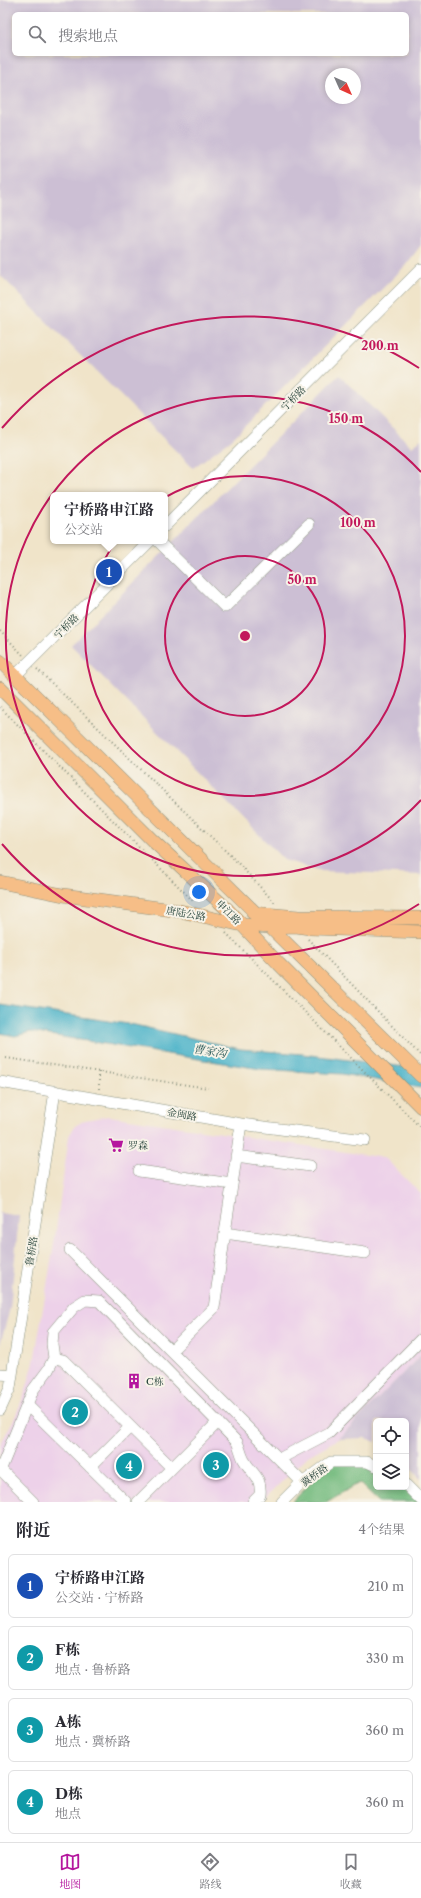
<!DOCTYPE html>
<html lang="zh">
<meta charset="utf-8">
<style>
body{margin:0;font-family:"Libre Caslon Text","Noto Serif SC",serif;background:#f2f2f3;color:#2b2b33}
.controls{position:absolute;right:12px;bottom:12px;display:grid;overflow:hidden;border-radius:6px;box-shadow:0 2px 6px #0003}
.controls button{width:36px;height:36px;display:grid;place-items:center;padding:0;border:0;border-bottom:1px solid #e1e1e2;background:#fff;color:#2b2b33;font:20px sans-serif}
.compass{position:absolute;left:325px;top:68px;width:36px;height:36px;border-radius:50%;background:#fff;box-shadow:0 2px 6px #0003;rotate:135deg}
.you{position:absolute;left:199px;top:892px;width:14px;height:14px;margin:-10px;border:3px solid #fff;border-radius:50%;background:#1a73e8;box-shadow:0 0 0 6px #1a73e833}
.badge{display:grid;place-items:center;width:26px;height:26px;border-radius:50%;background:#b5179e;color:#fff;font-size:13px;font-weight:700}
.pin{position:absolute;translate:-50% -50%;border:2px solid #fff;box-shadow:0 1px 4px #0006}
.popup{position:absolute;left:50px;top:492px;width:118px;height:52px;box-sizing:border-box;display:grid;place-content:center;border-radius:6px;background:#fff;filter:drop-shadow(0 1px 3px #0005);font-size:13px;white-space:nowrap;color:#7c7c81}
.popup b{font-size:15px;color:#2b2b33}
.popup::after{content:'';position:absolute;left:50%;top:100%;margin-left:-8px;border:8px solid transparent;border-top-color:#fff}
.list{margin:0;padding:0;list-style:none}
h2{display:flex;justify-content:space-between;align-items:center;height:52px;margin:0;padding:0 16px;font-size:17px}
h2 small{font-size:13px;font-weight:400;color:#7c7c81}
.list li{display:grid;grid-template-columns:26px 1fr auto;gap:12px;align-items:center;box-sizing:border-box;height:64px;margin:0 8px 8px;padding:0 8px;border:1px solid #e1e1e2;border-radius:6px}
.list b{display:block;font-size:15px;white-space:nowrap}
.list p{margin:0;font-size:13px;white-space:nowrap;color:#7c7c81}
.list em{font-size:13px;font-style:normal;color:#7c7c81}
.icon{flex:none;width:22px;height:22px;fill:none;stroke:currentColor;stroke-width:2;stroke-linecap:round;stroke-linejoin:round}
.map{position:relative;flex:none;width:421px;height:1502px;overflow:hidden}
.search{position:absolute;background:#fff;box-shadow:0 2px 6px #0003;left:12px;right:12px;top:12px;height:44px;display:flex;align-items:center;gap:10px;box-sizing:border-box;padding:0 14px;border-radius:6px;color:#7c7c81;font-size:15px}
.sheet{height:340px;background:#fff}
nav{display:flex;justify-content:space-around;align-items:center;box-sizing:border-box;height:56px;border-top:1px solid #e1e1e2;background:#fff;font-size:11px;color:#7c7c81}
nav a{display:grid;justify-items:center;gap:2px}
nav .on{color:#b5179e}
.map>svg:first-child{display:block}
.built{fill:#edd1e9}
.industrial{fill:#ccbfd4;fill-rule:evenodd}
.forest{fill:#75bb7f;stroke:#4a7c5a}
.water{fill:#4bb3c9;stroke:#35787e}
.lines{fill:none;stroke-linecap:round;stroke-linejoin:round}
.minor-casing{stroke:#88907e;stroke-width:12}
.major-casing{stroke:#88907e;stroke-width:14}
.path{stroke:#88907e;stroke-width:2;stroke-dasharray:1 3;stroke-linecap:butt}
.minor{stroke:#fff;stroke-width:11}
.major{stroke:#f6be87;stroke-width:13}
.ring{fill:none;stroke:#c2185b;stroke-width:2}
.labels{text-anchor:middle;stroke-width:4;stroke-linejoin:round;paint-order:stroke}
.street-label{font-size:10px;fill:#1f3d34;stroke:#f7f3e8}
.poi-label{font-size:10px;fill:#1f3d34;stroke:#f7f3e8;text-anchor:start}
.water-label{font-size:11px;font-style:italic;fill:#2a5a59;stroke:#f7f3e8}
.centre{fill:#c2185b;stroke:#f7f3e8;stroke-width:2}
.ring-label{font-size:12px;text-anchor:middle;font-weight:bold;fill:#c2185b;stroke:#f7f3e8;stroke-width:4;stroke-linejoin:round;paint-order:stroke}
</style>
<div class="map">
<svg width="421" height="1502" viewBox="0 0 421 1502">
<rect width="100%" height="100%" fill="#f7f3e8"/>
<filter id="ink" filterUnits="userSpaceOnUse"><feTurbulence type="fractalNoise" baseFrequency=".025" numOctaves="2"/><feDisplacementMap in="SourceGraphic" scale="8" xChannelSelector="R" yChannelSelector="G"/><feConvolveMatrix kernelMatrix="1 2 1 2 8 2 1 2 1" color-interpolation-filters="sRGB"/></filter>
<filter id="wash" filterUnits="userSpaceOnUse"><feTurbulence type="fractalNoise" baseFrequency=".012" numOctaves="4" result="noise"/><feDisplacementMap in="SourceGraphic" scale="16" xChannelSelector="R" yChannelSelector="G"/><feGaussianBlur stdDeviation="0.9" result="paint"/><feColorMatrix in="noise" values="0 0 0 0 0 0 0 0 0 0 0 0 0 0 0 0 0 1.4 0 .05"/><feComposite in="paint" operator="in"/></filter>
<g filter="url(#wash)">
<rect width="100%" height="100%" fill="#f0e4c9"/>
<path class="built" d="M109 1116 385 1158 421 1194V1355L338 1439 308 1456 261 1502H0V1445L15 1417 26 1390 34 1362 54 1244 69 1136 75 1126 85 1120Z"/>
<path class="industrial" d="M0 0H421V245L406 265 233 438 193 468 0 275ZM14 14H407V54H14ZM331 74H355V98H331Z
M339 375 412 447 421 439V875L322 871 284 860 71 645Z
M0 1213 19 1216 10 1308 0 1345Z
M421 1355V1479L406 1464V1421H376V1442L365 1438 338 1439Z"/>
<path class="forest" d="M331 1462 376 1467V1487H406L421 1502H379L359 1483 326 1502H292Z"/>
<path class="water" d="M0 1005 135 1025 240 1049 302 1054 421 1069V1088L342 1074 261 1069 31 1032 15 1036 0 1033Z"/>
</g>
<g filter="url(#ink)">
<g class="lines">
<g class="minor-casing">
<path id="minor" d="M165 526 421 269
M158 541 225 607 309 524
M15 676 150 541
M0 1082 241 1124 365 1140
M236 1156 310 1166
M139 1171 232 1184
M225 1233 365 1253
M70 1250 303 1483
M171 1351 214 1308 241 1124
M54 1358 63 1360 172 1468
M0 1374 12 1375
M27 1405 126 1502
M0 1410 10 1388 55 1091
M279 1459 329 1433 421 1339
M90 1467 130 1427
M1 1470 33 1502
M0 1471 33 1390 48 1370 54 1358 52 1344 53 1332 74 1307 85 1300 99 1301 237 1442C240 1448 241 1455 244 1460 252 1475 262 1476 260 1495L253 1502
M406 1485 421 1500
M138 1502 218 1422
M282 1502 298 1486 331 1462H367L376 1466"/>
</g>
<g class="major-casing">
<path id="major" d="M0 661 421 1076
M0 688 152 840 228 910 279 964 421 1107
M0 882 63 895 180 911 242 925 270 927 296 926 309 928 421 932
M253 913 299 917 421 918"/>
</g>
<path class="path" d="M0 631 23 655
M37 669 236 861 275 903
M0 707 194 902
M226 933 421 1128
M308 939 421 1056
M6 1058 208 1088
M99 1089V1072"/>
<use href="#minor" class="minor"/>
<use href="#major" class="major"/>
</g>
</g>
<g class="ring">
<circle cx="245" cy="636" r="80"/>
<circle cx="245" cy="636" r="160"/>
<path d="M421 800A240 240 0 1 1 421 472"/>
<path d="M419 904A320 320 0 0 1 2 844M2 428A320 320 0 0 1 419 368"/>
</g>
<defs>
<g id="supermarket-bare" transform="scale(1.2)"><path d="M-6-5.5h2.5l.6 2H6L4.5 2H-2.5L-4.4-4H-6ZM-1.5 3.2a1.3 1.3 0 1 0 .1 0ZM3 3.2a1.3 1.3 0 1 0 .1 0Z" fill="#b5179e" stroke="#f7f3e8" stroke-width="2.5" paint-order="stroke"/></g>
<g id="building-bare" transform="scale(1.2)"><path d="M-4-6H4V6H1V3H-1V6H-4ZM-2.5-4.3h1.7v1.8h-1.7ZM.8-4.3h1.7v1.8H.8ZM-2.5-1h1.7V.8h-1.7ZM.8-1h1.7V.8H.8Z" fill="#b5179e" stroke="#f7f3e8" stroke-width="2.5" paint-order="stroke"/></g>
</defs>
<g fill-rule="evenodd">
<use href="#supermarket-bare" x="116" y="1145"/>
<use href="#building-bare" x="134" y="1381"/>
</g>
<g class="labels">
<g class="street-label">
<text transform="translate(293 398) rotate(-45)" y="4">宁桥路</text>
<text transform="translate(66 626) rotate(-45)" y="4">宁桥路</text>
<text transform="translate(229 912) rotate(45)" y="4">申江路</text>
<text transform="translate(186 913) rotate(10)" y="4">唐陆公路</text>
<text transform="translate(182 1114) rotate(10)" y="4">金闽路</text>
<text transform="translate(31 1251) rotate(-81)" y="4">鲁桥路</text>
<text transform="translate(314 1475) rotate(-36)" y="4">冀桥路</text>
</g>
<g class="poi-label">
<text x="128" y="1149">罗森</text>
<text x="146" y="1385">C栋</text>
</g>
<g class="water-label">
<text transform="translate(210 1051) rotate(9)" y="4">曹家沟</text>
</g>
</g>
<circle cx="245" cy="636" r="6" class="centre"/>
<g class="ring-label">
<text x="380" y="350">200 m</text>
<text x="346" y="423">150 m</text>
<text x="358" y="527">100 m</text>
<text x="302" y="584">50 m</text>
</g>
</svg>
<div class="controls">
<button><svg class="icon" aria-label="locate" viewBox="0 0 24 24"><circle cx="12" cy="12" r="6"/><path d="M12 2v4M12 18v4M2 12h4M18 12h4"/></svg></button>
<button><svg class="icon" aria-label="layers" viewBox="0 0 24 24"><path d="M12 4l9 5-9 5-9-5zM3 14l9 5 9-5"/></svg></button>
</div>
<svg class="compass" viewBox="-18 -18 36 36"><path d="M0-13l5 13h-10z" fill="#e53935"/><path d="M0 13l5-13h-10z" fill="#7c7c81"/></svg>
<div class="you"></div>
<div class="pin badge" style="left:109px;top:572px;background:#1a4fb4">1</div>
<div class="popup"><b>宁桥路申江路</b>公交站</div>
<div class="pin badge" style="left:75px;top:1412px;background:#0f9aa8">2</div>
<div class="pin badge" style="left:216px;top:1465px;background:#0f9aa8">3</div>
<div class="pin badge" style="left:129px;top:1466px;background:#0f9aa8">4</div>
<div class="search"><svg class="icon" aria-label="search" viewBox="0 0 24 24"><circle cx="10" cy="10" r="6"/><path d="M15 15l6 6"/></svg>搜索地点</div>
</div>
<section class="sheet">
<h2>附近<small>4个结果</small></h2>
<ul class="list">
<li><span class="badge" style="background:#1a4fb4">1</span><div><b>宁桥路申江路</b><p>公交站 · 宁桥路</p></div><em>210 m</em></li>
<li><span class="badge" style="background:#0f9aa8">2</span><div><b>F栋</b><p>地点 · 鲁桥路</p></div><em>330 m</em></li>
<li><span class="badge" style="background:#0f9aa8">3</span><div><b>A栋</b><p>地点 · 冀桥路</p></div><em>360 m</em></li>
<li><span class="badge" style="background:#0f9aa8">4</span><div><b>D栋</b><p>地点</p></div><em>360 m</em></li>
</ul>
</section>
<nav>
<a class="on"><svg class="icon" aria-label="map" viewBox="0 0 24 24"><path d="M3 6l6-2 6 2 6-2v14l-6 2-6-2-6 2zM9 4v14M15 6v14"/></svg>地图</a>
<a><svg class="icon" aria-label="directions" viewBox="0 0 24 24"><path d="M12 3l9 9-9 9-9-9zM9 14v-3h6M13 9l2 2-2 2"/></svg>路线</a>
<a><svg class="icon" aria-label="saved" viewBox="0 0 24 24"><path d="M7 4h10v16l-5-4-5 4z"/></svg>收藏</a>
</nav>
